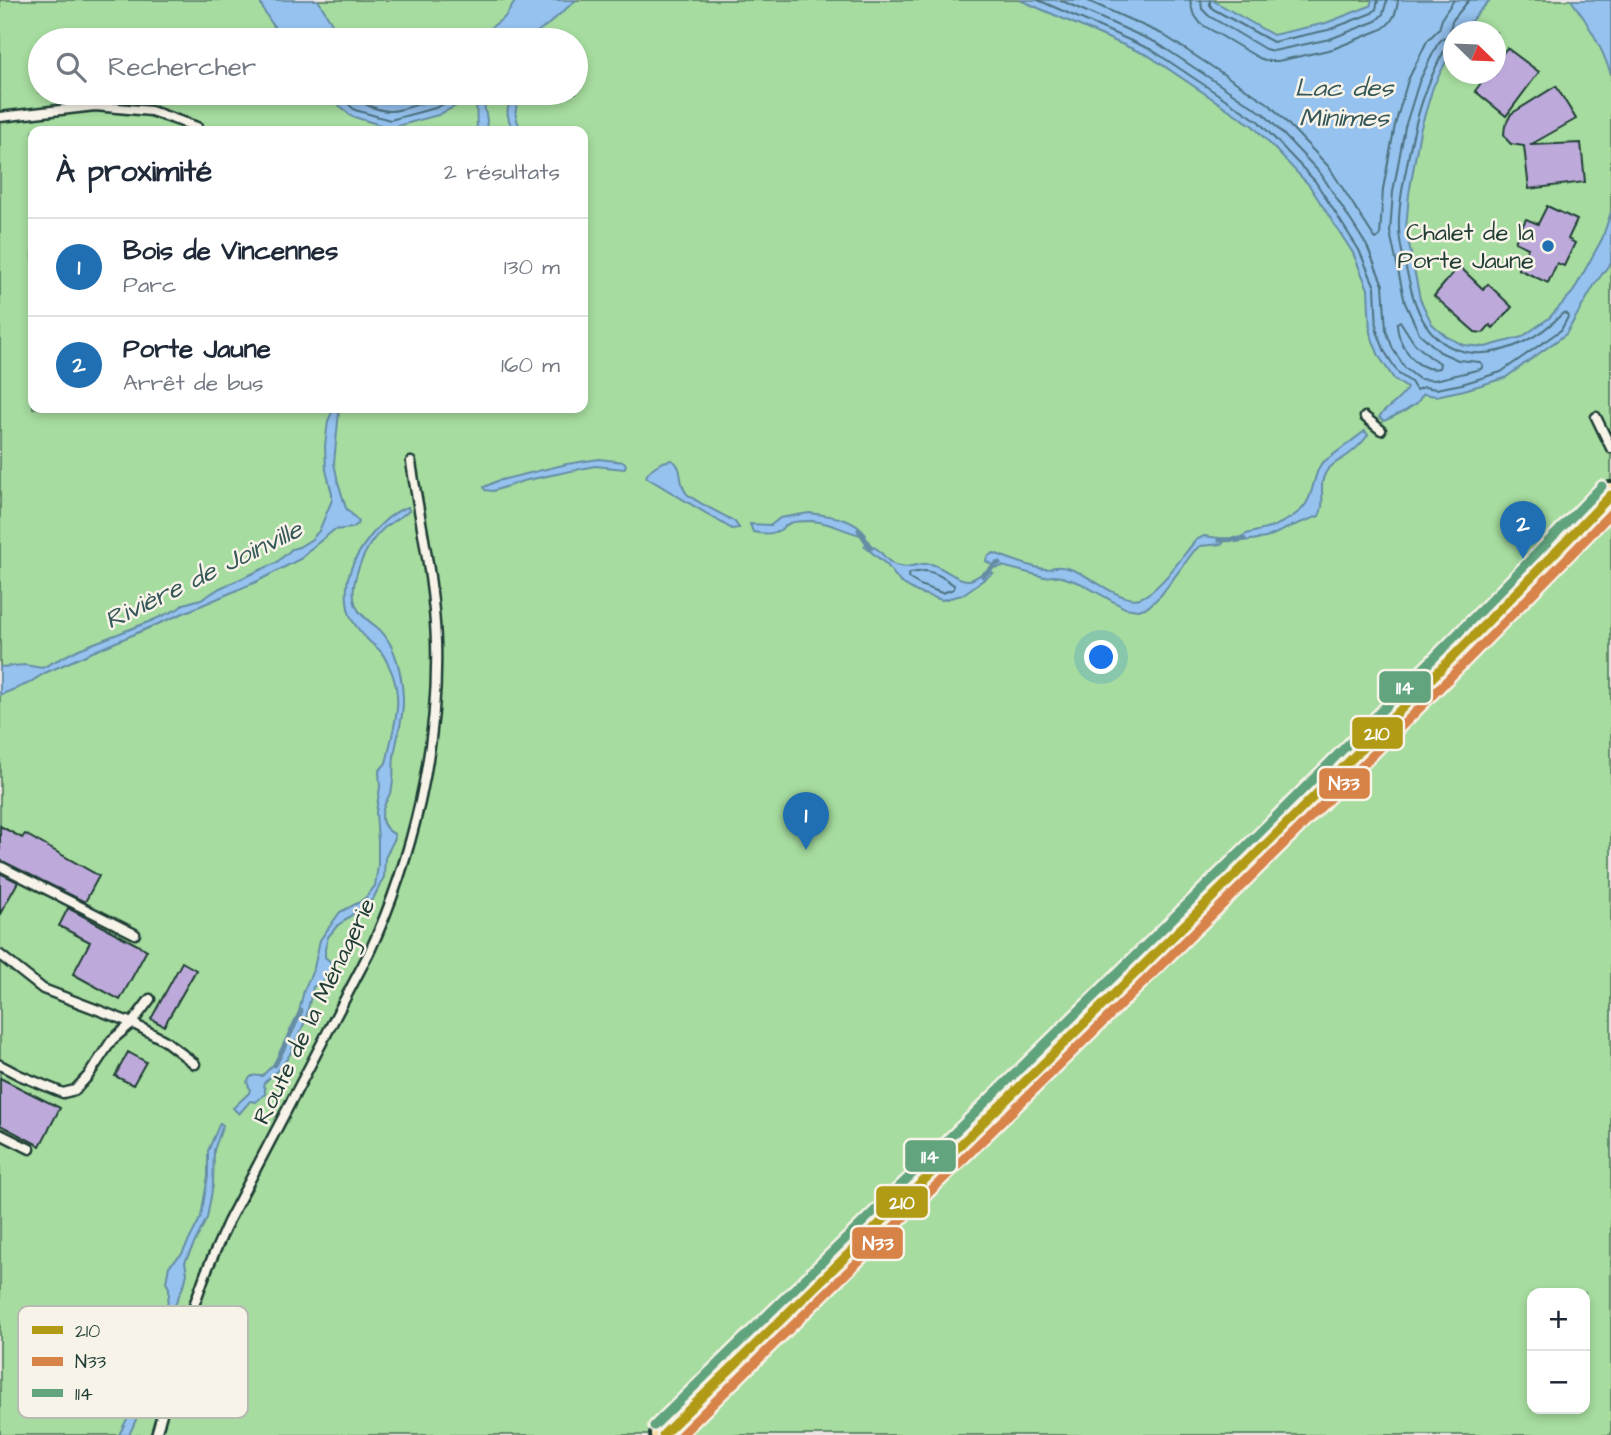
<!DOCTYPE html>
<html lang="fr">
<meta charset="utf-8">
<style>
body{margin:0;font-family:"Architects Daughter",sans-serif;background:#f2f2f3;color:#1f2937}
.controls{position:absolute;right:21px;bottom:21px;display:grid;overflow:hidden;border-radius:14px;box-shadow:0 4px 10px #0003}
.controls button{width:63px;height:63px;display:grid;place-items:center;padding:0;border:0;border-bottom:2px solid #e0e1e3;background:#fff;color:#1f2937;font:35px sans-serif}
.compass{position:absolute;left:1443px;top:21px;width:63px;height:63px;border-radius:50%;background:#fff;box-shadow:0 4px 10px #0003;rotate:113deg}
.you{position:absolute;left:1102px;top:658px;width:24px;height:24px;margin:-18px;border:5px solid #fff;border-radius:50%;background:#1a73e8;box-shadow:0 0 0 10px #1a73e833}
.badge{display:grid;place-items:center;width:46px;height:46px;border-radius:50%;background:#1f6fb2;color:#fff;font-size:23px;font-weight:700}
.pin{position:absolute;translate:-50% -58px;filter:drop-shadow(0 2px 4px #0008)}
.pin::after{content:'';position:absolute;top:37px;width:24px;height:21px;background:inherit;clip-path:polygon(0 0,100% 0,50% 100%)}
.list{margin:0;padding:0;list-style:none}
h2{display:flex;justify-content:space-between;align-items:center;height:91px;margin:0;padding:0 28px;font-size:30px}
h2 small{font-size:23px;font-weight:400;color:#747a83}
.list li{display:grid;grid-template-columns:46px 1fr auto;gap:21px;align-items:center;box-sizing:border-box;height:98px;padding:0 28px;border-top:2px solid #e0e1e3}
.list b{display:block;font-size:26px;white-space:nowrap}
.list p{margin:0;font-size:23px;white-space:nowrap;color:#747a83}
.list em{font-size:23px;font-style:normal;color:#747a83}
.icon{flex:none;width:38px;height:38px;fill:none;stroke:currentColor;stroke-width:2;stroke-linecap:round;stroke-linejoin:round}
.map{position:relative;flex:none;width:1611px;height:1435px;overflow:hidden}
.search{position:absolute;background:#fff;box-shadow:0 4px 10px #0003;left:28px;top:28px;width:560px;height:77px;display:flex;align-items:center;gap:18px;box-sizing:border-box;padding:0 24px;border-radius:38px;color:#747a83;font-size:26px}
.panel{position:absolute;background:#fff;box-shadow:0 4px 10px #0003;left:28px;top:126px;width:560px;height:287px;border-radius:14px}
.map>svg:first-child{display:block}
.green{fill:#a6dc9f;stroke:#628c6a;stroke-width:2;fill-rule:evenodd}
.water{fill:#95c2ef;stroke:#668da4;stroke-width:2}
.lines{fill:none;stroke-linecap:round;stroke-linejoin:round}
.shore{stroke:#4e727f;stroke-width:2}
.stream{stroke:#668da4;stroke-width:5}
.building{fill:#bdaada;stroke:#1f3d34;stroke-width:2}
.service-casing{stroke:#1f3d34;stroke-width:13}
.primary-casing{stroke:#1f3d34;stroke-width:30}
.service{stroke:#f7f3e8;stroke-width:8}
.primary{stroke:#f8deab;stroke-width:24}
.bus-1-casing{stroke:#f7f3e8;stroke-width:14}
.bus-2-casing{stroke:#f7f3e8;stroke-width:14}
.bus-3-casing{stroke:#f7f3e8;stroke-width:14}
.bus-1{stroke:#b19b14;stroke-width:9}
.bus-2{stroke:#d78348;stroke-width:9}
.bus-3{stroke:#61a47d;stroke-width:9}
.poi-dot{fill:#1f6fb2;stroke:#f7f3e8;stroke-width:2.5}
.labels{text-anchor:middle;stroke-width:5;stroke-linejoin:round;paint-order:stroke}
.poi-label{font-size:24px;fill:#1f3d34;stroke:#f7f3e8;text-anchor:end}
.street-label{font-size:24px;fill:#1f3d34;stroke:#f7f3e8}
.water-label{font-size:26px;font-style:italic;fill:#375859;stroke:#f7f3e8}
.key{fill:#f7f3e8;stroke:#b6bcb2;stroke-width:2}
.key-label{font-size:19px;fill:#1f3d34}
.line-badge{stroke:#f7f3e8;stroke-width:2.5}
.badge-label{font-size:19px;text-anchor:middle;font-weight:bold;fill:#fff}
</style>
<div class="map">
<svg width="1611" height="1435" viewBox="0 0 1611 1435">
<rect width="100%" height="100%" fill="#ebe4e5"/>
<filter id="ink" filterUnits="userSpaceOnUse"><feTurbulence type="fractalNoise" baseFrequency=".0143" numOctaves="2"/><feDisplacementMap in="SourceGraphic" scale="14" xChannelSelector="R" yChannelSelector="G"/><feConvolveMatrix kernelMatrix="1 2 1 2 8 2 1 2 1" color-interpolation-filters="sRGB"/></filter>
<g filter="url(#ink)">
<path class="green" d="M0 0H1611V1435H0ZM1454 32H1496V74H1454ZM40 40H576V93H40ZM33 131H583V408H33ZM1532 1293H1585V1409H1532Z"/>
<path class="water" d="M259 0H318L342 40H283L265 13Z
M516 0H576L550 23 525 40H474L505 17Z
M1020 0H1212L1273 35 1326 23 1370 6 1372 0H1490L1470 22 1464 31 1454 32 1453 48 1433 87 1420 131 1409 194 1406 229 1420 299 1432 324 1447 337 1463 345 1485 347 1522 337 1549 318 1573 292 1602 239 1611 212V262L1595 284 1566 334 1505 378 1464 390 1436 396 1423 394 1417 403 1405 411 1384 421 1379 417C1387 406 1400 402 1407 388L1394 379 1379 356 1370 333 1368 289 1353 253 1309 185 1253 126 1149 56Z
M1571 0H1611V74C1602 48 1588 22 1571 0Z
M326 93H482L487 120 486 131H477L476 96 438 115 390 128 351 116Z
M514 93H522C514 109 513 115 522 131H513C506 114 505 110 514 93Z
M334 408 339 411 334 463 338 482 346 508 359 522 358 524 352 528 334 530 308 551 302 558 256 582 88 654 45 673 27 684 0 695V667L25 665 42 668 79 649 151 621 178 609 184 604 204 598 220 588 276 563 292 549 299 547 312 539 319 531 332 500V494L326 470 325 446 328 421Z
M1365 431 1368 435C1363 442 1356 449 1348 455 1341 460 1331 464 1326 472 1317 486 1327 502 1319 516L1292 526 1266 538 1236 542C1243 531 1260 532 1272 527 1282 523 1293 517 1301 510 1314 498 1312 478 1321 464Z
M599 459 624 462 626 465 624 469 595 466 523 481 493 491 485 490 484 487 497 481 567 464Z
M672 460C685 468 677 483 687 494 697 503 723 514 735 522L739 528 732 529 646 477C649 468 662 461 672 460Z
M408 507 409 511C401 517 391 522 383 529 366 544 347 584 356 606 360 616 371 622 379 629 396 645 402 675 403 698 404 718 397 736 394 756 393 766 394 778 392 788 389 799 381 806 382 818 382 825 388 831 394 834L395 838 385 858 384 877 373 899 337 926 328 937 325 949V957L333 964C333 977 322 981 313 987L305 1022 290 1054 283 1065 264 1083 263 1086 265 1088V1094L256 1102 250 1101 239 1114 233 1108 249 1093 250 1089 247 1082C252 1073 254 1076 262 1076L280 1058 296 1025 304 990 314 968 320 940 340 912 358 903 366 897 375 886 378 866V841L376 812 380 787 379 771 386 763 388 755C393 727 403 705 393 676 392 672 384 655 381 652 378 648 373 645 369 641 363 635 353 624 350 615 346 605 346 589 348 578 354 553 383 514 408 507Z
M809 513C829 516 853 517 866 535L865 536C847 533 831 522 812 521 805 521 796 521 790 523 782 527 788 525 780 530 773 534 762 534 753 532L750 524 771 525 780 518Z
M1204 536 1226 539 1222 544 1200 546 1194 551 1161 595 1148 607 1138 610 1125 608 1080 583 1062 577 1053 576 1044 577 1002 566 997 568 986 561 987 557 993 553C1010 558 1027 567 1045 569 1053 569 1048 568 1056 567 1064 566 1074 570 1082 574 1096 581 1124 603 1140 598 1160 591 1182 556 1196 540Z
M867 544C883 549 881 557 893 564 905 571 919 562 931 564 944 567 953 579 967 580 974 581 980 574 986 571L993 573 962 595 942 600 917 592 900 582 887 565 864 546Z
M220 1123 223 1125 214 1150 213 1185 207 1218 185 1262 187 1273 185 1282 171 1314 154 1380 129 1435H119L143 1387 163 1324 169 1295V1288L166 1282 169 1266 182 1254 201 1217 208 1176V1151Z"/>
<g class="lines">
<path class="shore" d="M1038 0 1152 50 1258 121 1315 181 1359 250 1375 287 1377 331 1385 352 1399 374 1411 382 1416 390 1424 387 1436 389 1462 384 1501 372 1561 330 1568 317 1567 314 1563 313C1540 337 1507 355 1474 353 1435 350 1418 320 1410 285 1406 267 1399 247 1399 228 1398 209 1402 189 1406 170 1414 125 1423 89 1445 49L1449 46 1454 45
M1060 0 1157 43 1264 114 1321 174 1367 246 1383 285 1386 330 1393 349 1405 368 1419 379 1435 380 1481 369 1483 365 1480 362 1458 360 1440 352 1419 333 1405 303 1390 232 1393 192 1405 127 1419 82 1437 45 1441 40 1449 36 1452 21 1469 0
M1086 0 1162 34 1269 104 1329 167 1374 237 1376 239 1380 236 1383 189 1395 125 1408 80 1427 41 1439 29 1443 16 1454 0
M1190 0 1193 13 1201 24 1259 58 1268 61H1278L1333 49 1380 30C1392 24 1397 13 1398 0
M1201 0 1202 9 1209 16 1265 49 1273 51 1330 39 1376 21 1383 14 1387 0
M1210 0V5L1213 9 1273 42 1328 30 1372 13 1376 9 1378 0
M336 93 355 110 390 120 435 108 467 93
M349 93C359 102 374 110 389 111 400 112 436 98 447 93
M1400 321 1414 343 1430 357 1440 363 1439 368C1416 373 1397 344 1397 323Z
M925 571C936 572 945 579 954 585V589L942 593 920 585 908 578 910 573Z"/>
<path class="stream" d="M859 530 871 548
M1219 540 1244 539
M983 576 996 564 999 563
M275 1065 301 1011"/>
</g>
<path class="building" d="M1507 48 1539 72 1506 116 1475 91 1488 74H1495V63Z
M1556 86 1576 119 1530 145 1581 143 1585 182 1529 189 1524 146 1511 144 1507 140 1504 134 1505 126 1511 114Z
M1547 206 1577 220 1568 239 1575 243 1564 266 1557 263 1548 283 1518 269 1528 248 1515 242 1526 219 1538 224Z
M1459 266 1483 289 1488 284 1512 307 1493 328 1490 325 1483 333 1475 332 1434 296Z
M0 826 22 838 25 834 99 876 85 902 0 860Z
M0 873 18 882 0 914Z
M68 908 147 950 120 1000 73 974 90 942 59 926Z
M182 962 196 970 164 1026 151 1019Z
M128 1052 146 1062 133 1085 115 1076Z
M0 1078 60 1108 40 1146 0 1125Z"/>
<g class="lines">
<g class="service-casing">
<path id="service" d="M0 117 95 106 151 111 197 127
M1365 417 1381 430
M1596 417 1611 448
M0 866 135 934
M0 955 43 989 132 1023 164 1040 195 1064
M0 1065 19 1075 63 1093 75 1090 88 1076 112 1040 132 1023 150 999
M0 1134 30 1149
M156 1435 188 1322 206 1272 228 1222 369 953C413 858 439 747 436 642 434 581 420 522 411 462"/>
</g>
<g class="primary-casing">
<path id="primary" d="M663 1435 1233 877 1463 648 1611 495"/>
</g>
<use href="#service" class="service"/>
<use href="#primary" class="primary"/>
<g class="bus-1-casing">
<path id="bus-1" d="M663 1435C981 1124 1302 815 1611 495"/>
</g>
<g class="bus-2-casing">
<path id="bus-2" d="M681 1435C993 1129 1307 827 1611 513"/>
</g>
<g class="bus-3-casing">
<path id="bus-3" d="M654 1426C972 1115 1293 806 1602 486"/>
</g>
<use href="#bus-1" class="bus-1"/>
<use href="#bus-2" class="bus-2"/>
<use href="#bus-3" class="bus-3"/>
</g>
</g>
<circle class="poi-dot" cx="1548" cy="246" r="7"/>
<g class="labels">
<g class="poi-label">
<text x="1534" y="240">Chalet de la<tspan x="1534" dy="28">Porte Jaune</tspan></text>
</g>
<g class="street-label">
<text transform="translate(314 1011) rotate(-64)" y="8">Route de la Ménagerie</text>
</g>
<g class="water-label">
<text x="1344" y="96">Lac des<tspan x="1344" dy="30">Minimes</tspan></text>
<text transform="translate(203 574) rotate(-26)" y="9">Rivière de Joinville</text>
</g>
</g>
<rect x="18" y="1306" width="230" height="112" rx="10" class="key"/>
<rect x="32" y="1326" width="31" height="8" fill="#b19b14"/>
<rect x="32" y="1357" width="31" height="9" fill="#d78348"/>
<rect x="32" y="1389" width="31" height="8" fill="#61a47d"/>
<g class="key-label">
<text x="75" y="1337">210</text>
<text x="75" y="1368">N33</text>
<text x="75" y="1400">114</text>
</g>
<g class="line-badge">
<rect x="1378" y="670" width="54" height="34" rx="7" fill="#61a47d"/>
<rect x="1351" y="716" width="53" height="34" rx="7" fill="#b19b14"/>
<rect x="1318" y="767" width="53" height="33" rx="7" fill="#d78348"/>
<rect x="904" y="1139" width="53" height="34" rx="7" fill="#61a47d"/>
<rect x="875" y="1185" width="54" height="34" rx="7" fill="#b19b14"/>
<rect x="851" y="1226" width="53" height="34" rx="7" fill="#d78348"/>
</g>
<g class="badge-label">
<text x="1405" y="694">114</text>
<text x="1377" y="740">210</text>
<text x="1344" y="790">N33</text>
<text x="930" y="1163">114</text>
<text x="902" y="1209">210</text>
<text x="878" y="1250">N33</text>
</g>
</svg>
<div class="controls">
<button>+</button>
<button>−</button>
</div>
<svg class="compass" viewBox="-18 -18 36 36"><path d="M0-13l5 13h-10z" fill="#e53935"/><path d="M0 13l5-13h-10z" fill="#747a83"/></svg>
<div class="you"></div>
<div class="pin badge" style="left:806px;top:850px">1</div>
<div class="pin badge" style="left:1523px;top:559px">2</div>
<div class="search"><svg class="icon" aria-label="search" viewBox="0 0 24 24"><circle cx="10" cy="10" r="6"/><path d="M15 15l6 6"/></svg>Rechercher</div>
<section class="panel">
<h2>À proximité<small>2 résultats</small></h2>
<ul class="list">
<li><span class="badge">1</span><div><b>Bois de Vincennes</b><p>Parc</p></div><em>130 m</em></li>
<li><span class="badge">2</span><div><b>Porte Jaune</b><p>Arrêt de bus</p></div><em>160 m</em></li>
</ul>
</section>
</div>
